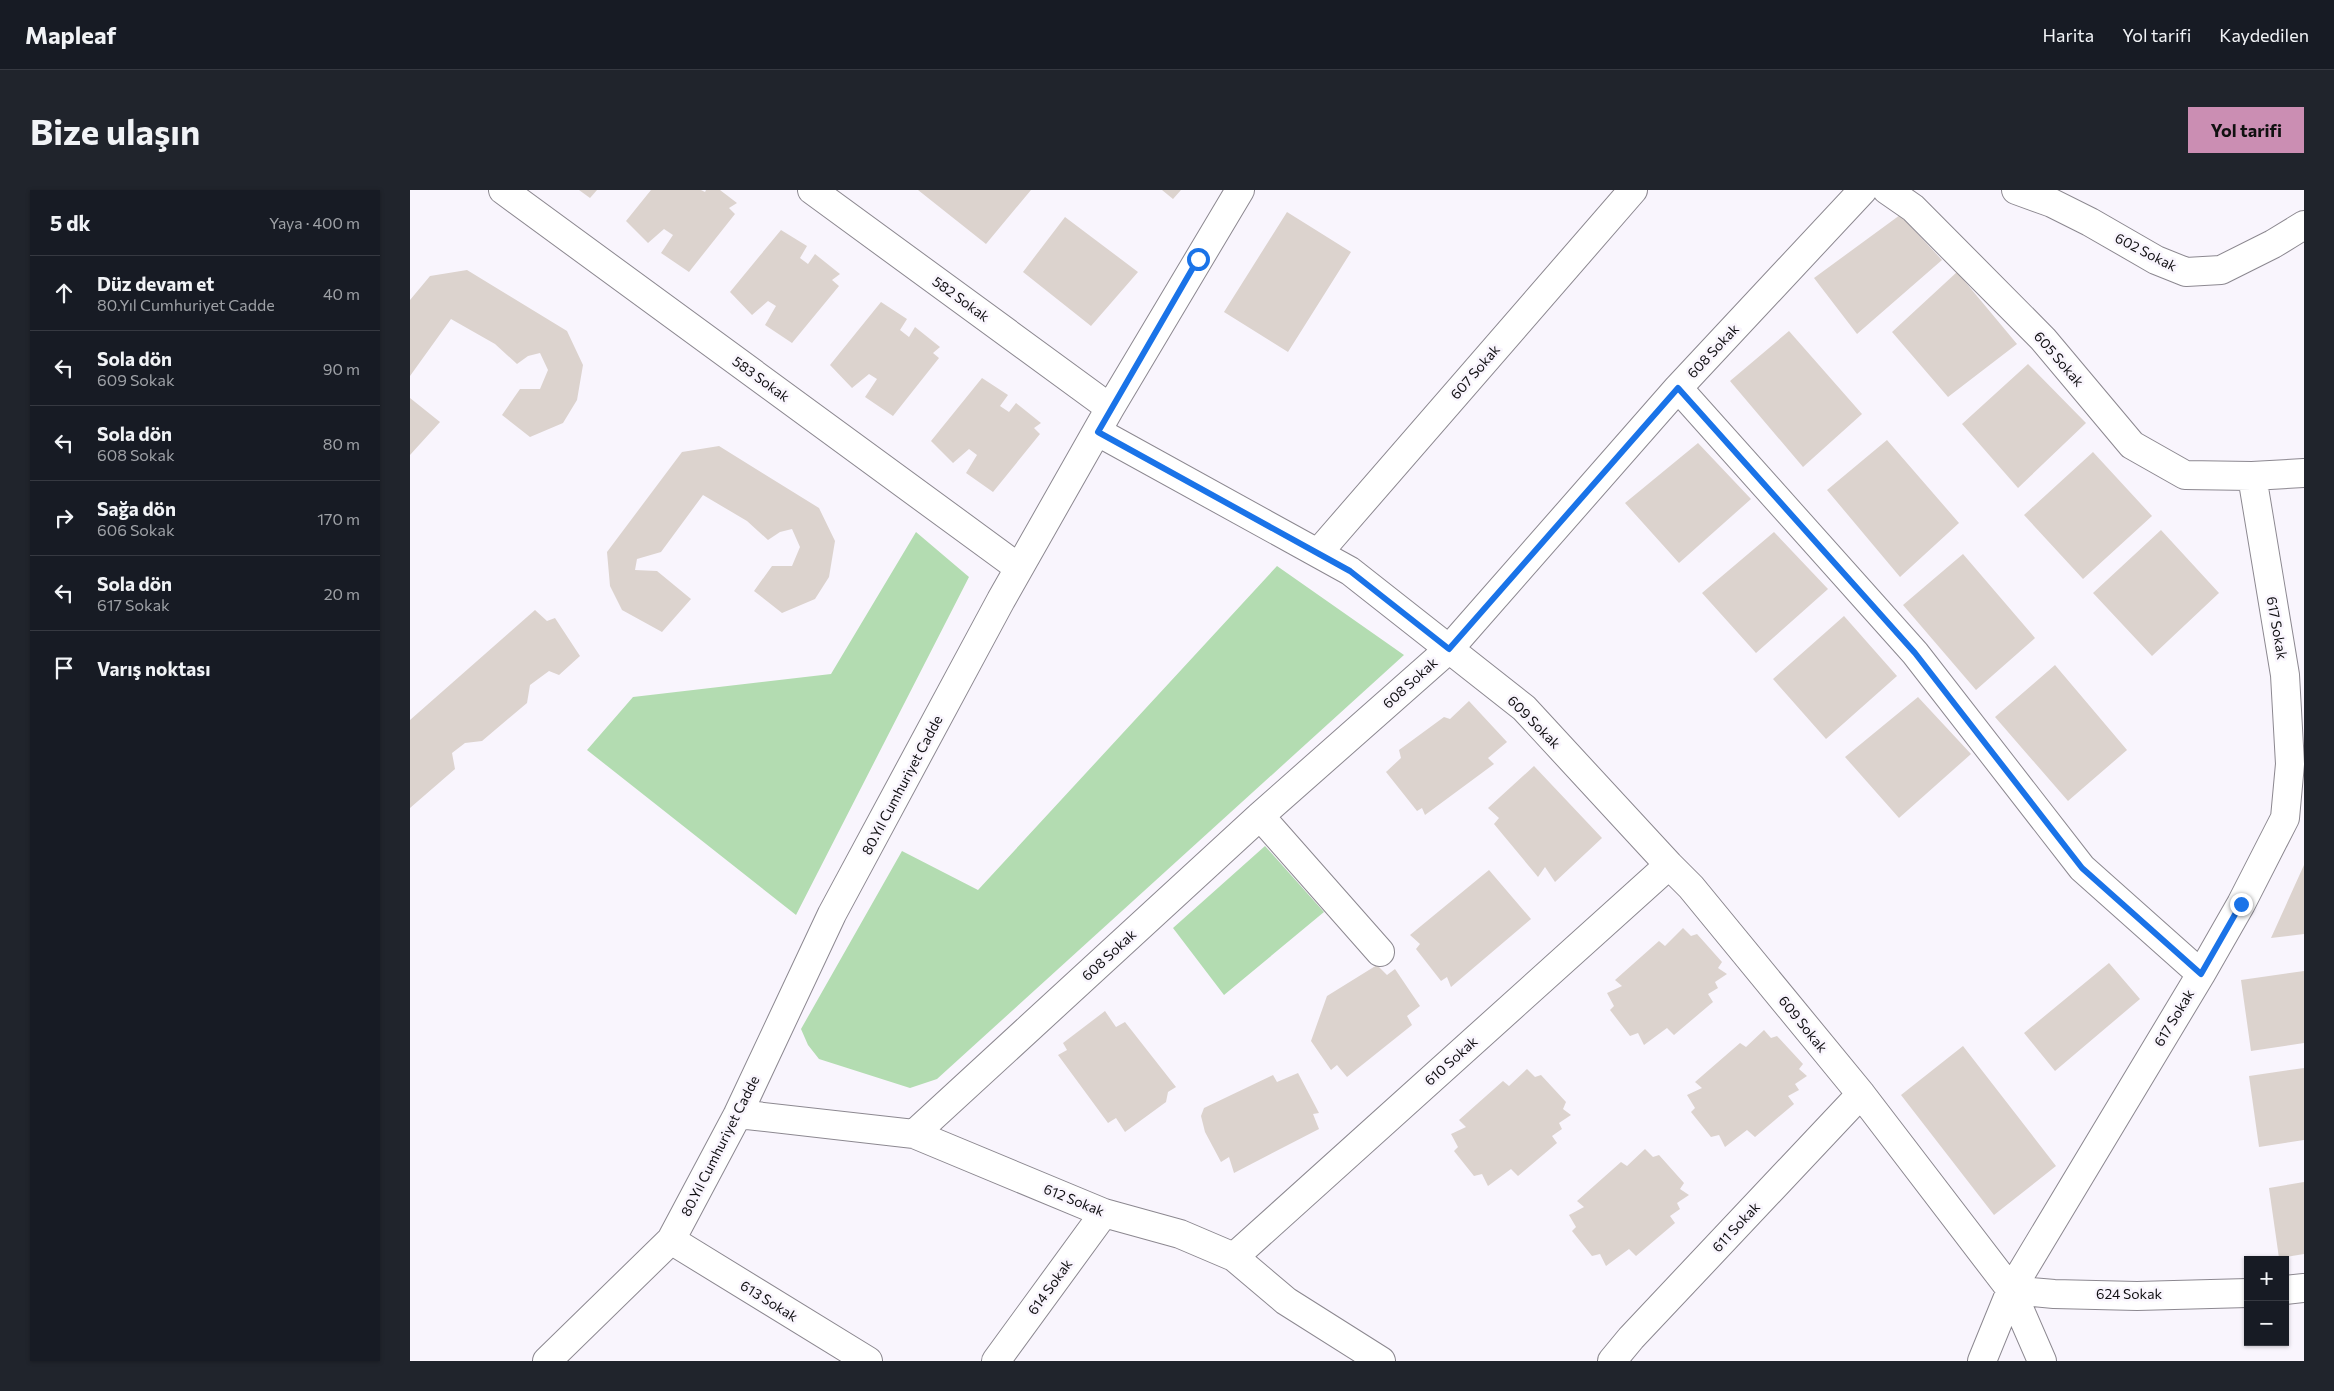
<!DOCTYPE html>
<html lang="tr">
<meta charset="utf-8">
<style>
body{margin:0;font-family:Commissioner,sans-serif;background:#20242c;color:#f1f3f6}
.controls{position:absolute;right:15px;bottom:15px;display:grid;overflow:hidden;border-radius:0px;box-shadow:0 1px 4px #0004}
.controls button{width:45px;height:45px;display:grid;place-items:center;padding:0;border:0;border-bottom:1px solid #363941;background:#171b24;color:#f1f3f6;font:25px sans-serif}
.stop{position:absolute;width:15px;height:15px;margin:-11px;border:4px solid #1a73e8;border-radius:50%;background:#fff}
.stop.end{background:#1a73e8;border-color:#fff;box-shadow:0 1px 5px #0008}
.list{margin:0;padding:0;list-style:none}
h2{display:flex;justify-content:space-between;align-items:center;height:65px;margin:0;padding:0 20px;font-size:21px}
h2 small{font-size:16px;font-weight:400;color:#9ea1a6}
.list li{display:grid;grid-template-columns:32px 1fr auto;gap:15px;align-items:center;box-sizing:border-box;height:75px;padding:0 20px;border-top:1px solid #363941}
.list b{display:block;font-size:19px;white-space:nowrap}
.list p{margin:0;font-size:16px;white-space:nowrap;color:#9ea1a6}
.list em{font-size:16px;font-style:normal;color:#9ea1a6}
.icon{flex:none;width:28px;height:28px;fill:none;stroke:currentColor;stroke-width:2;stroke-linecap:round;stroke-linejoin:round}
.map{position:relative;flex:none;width:1894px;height:1171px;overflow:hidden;border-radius:0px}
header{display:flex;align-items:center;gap:30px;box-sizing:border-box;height:70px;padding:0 25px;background:#171b24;border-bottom:1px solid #363941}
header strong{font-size:24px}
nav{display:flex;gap:28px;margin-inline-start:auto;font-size:18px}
.intro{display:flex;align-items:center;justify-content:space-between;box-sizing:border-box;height:120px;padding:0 30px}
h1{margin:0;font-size:35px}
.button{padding:12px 22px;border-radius:0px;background:#cb8eb3;color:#111;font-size:18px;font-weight:700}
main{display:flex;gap:30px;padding:0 30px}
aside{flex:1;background:#171b24;border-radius:0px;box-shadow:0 1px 4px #0004}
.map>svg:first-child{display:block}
.green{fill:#b3dcb1}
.building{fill:#dcd3ce}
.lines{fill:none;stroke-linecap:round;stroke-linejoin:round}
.minor-casing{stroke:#8c8890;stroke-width:30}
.minor{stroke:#fff;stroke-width:28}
.route{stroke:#1a73e8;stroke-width:6}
.labels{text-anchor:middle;stroke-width:5;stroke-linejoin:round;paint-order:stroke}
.street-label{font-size:14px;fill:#100f12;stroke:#f9f5fd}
</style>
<header>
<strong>Mapleaf</strong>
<nav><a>Harita</a><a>Yol tarifi</a><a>Kaydedilen</a></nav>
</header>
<div class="intro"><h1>Bize ulaşın</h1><a class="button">Yol tarifi</a></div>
<main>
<aside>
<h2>5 dk<small>Yaya · 400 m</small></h2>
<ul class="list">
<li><svg class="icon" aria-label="ahead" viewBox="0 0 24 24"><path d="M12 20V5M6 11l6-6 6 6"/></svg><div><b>Düz devam et</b><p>80.Yıl Cumhuriyet Cadde</p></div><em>40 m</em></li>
<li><svg class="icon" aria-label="left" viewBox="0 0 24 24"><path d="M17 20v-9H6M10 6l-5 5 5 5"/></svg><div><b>Sola dön</b><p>609 Sokak</p></div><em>90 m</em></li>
<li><svg class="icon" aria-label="left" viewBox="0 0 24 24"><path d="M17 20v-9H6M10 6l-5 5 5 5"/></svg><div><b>Sola dön</b><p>608 Sokak</p></div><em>80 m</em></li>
<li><svg class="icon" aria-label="right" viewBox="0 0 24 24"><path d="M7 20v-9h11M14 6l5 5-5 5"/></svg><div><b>Sağa dön</b><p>606 Sokak</p></div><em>170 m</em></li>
<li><svg class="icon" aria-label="left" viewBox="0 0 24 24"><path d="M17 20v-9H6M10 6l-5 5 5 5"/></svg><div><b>Sola dön</b><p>617 Sokak</p></div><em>20 m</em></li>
<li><svg class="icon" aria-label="arrive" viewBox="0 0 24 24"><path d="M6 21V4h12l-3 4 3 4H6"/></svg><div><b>Varış noktası</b></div></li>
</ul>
</aside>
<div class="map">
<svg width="1894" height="1171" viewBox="0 0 1894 1171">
<rect width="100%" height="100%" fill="#f9f5fd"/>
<path class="green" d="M506 342 559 387 386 725 177 560 223 507 421 484Z
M867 376 994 465 527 889 500 898 409 869 398 855 391 839 492 661 568 700Z
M855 656 914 722 814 805 763 738Z"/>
<path class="building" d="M169 0H187L180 8Z
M241 0H291L295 2 296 0H310L327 13 319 18 325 24 279 82 251 63 263 45 254 39 238 53 216 31Z
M508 0H621L576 54Z
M752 0H771L763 9Z
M877 22 941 62 878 162 814 122Z
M1490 25 1532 70 1447 144 1404 88Z
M655 27 728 82 681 136 613 82Z
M371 40 397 56 390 68 398 74 405 64 430 84 422 90 429 96 382 153 355 135 366 116 358 111 342 125 320 102Z
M57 80 157 141 173 175 167 210 153 233 120 247 92 225 110 199H130L138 180 130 163 118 166 107 174 85 154 41 129 0 186V110L20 86Z
M1547 82 1607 154 1538 207 1482 142Z
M471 112 497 129 490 140 499 147 505 137 530 157 523 163 529 168 483 226 455 207 467 189 459 184 442 198 420 175Z
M1379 141 1452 224 1393 277 1320 191Z
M1618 174 1676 233 1608 298 1552 234Z
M572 188 598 205 590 216 599 222 606 213 631 233 624 238 630 244 583 302 556 283 567 265 559 259 543 273 521 251Z
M0 208 30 232 0 265Z
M1477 250 1549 333 1490 387 1417 300Z
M1288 253 1341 309 1269 373 1215 313Z
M309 256 409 318 425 351 419 387 405 409 372 423 344 401 362 376H382L390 357 382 339 370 342 358 350 337 331 293 305 251 362 227 369 225 380 247 381 281 409 252 442 212 420 200 396 197 362 272 262Z
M1683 262 1742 326 1673 389 1614 325Z
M1751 340 1809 403 1742 466 1683 403Z
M1364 342 1418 399 1346 463 1292 403Z
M1553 364 1625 448 1566 500 1493 415Z
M125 420 137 431 145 428 170 466 149 485 139 481 120 495 117 513 72 551 55 553 42 563 45 579 0 618V530Z
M1434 426 1487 486 1416 549 1363 489Z
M1645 475 1717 560 1658 611 1585 527Z
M1508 507 1561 564 1489 628 1435 567Z
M1059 511 1097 552 1078 568 1084 574 1015 625 1012 618 1007 621 976 582 991 568 989 560 1034 527 1040 529Z
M1124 576 1192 648 1145 692 1135 677 1128 687 1084 634 1089 628 1078 618Z
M1894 675V744L1861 748Z
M1079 680 1121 729 1041 797 1037 787 1031 791 1006 759 1010 754 1000 745Z
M1273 738 1281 746 1287 744 1312 772 1308 778 1317 784 1305 792 1308 798 1298 804 1303 812 1264 845 1257 838 1234 855 1228 843 1220 846 1200 820 1204 816 1197 803 1212 796 1205 790 1249 751 1255 756Z
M1699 773 1730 809 1645 881 1614 843Z
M967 775 977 785 985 779 1010 816 997 826 1002 835 937 887 927 875 921 880 901 851 917 806Z
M1894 781V853L1841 861 1831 790Z
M695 821 706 837 715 832 766 897 758 902 756 912 715 942 706 928 698 933 648 865 657 860 653 853Z
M1354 840 1361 848 1367 846 1393 874 1389 879 1397 886 1385 894 1389 900 1378 906 1384 914 1345 947 1337 940 1315 957 1309 945 1301 947 1281 922 1285 918 1277 905 1292 898 1285 892 1330 853 1336 857Z
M1553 856 1646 976 1584 1025 1491 905Z
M1894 878V950L1849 957 1839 886Z
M1117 879 1125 887 1131 885 1156 912 1153 919 1161 925 1149 933 1152 939 1142 946 1147 953 1108 986 1101 979 1078 996 1072 984 1064 986 1044 961 1048 957 1041 944 1056 937 1049 930 1093 891 1099 896Z
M888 883 909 923 903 924 909 939 824 983 819 967 811 972 795 942 791 926 794 918 863 885 867 892Z
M1235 959 1243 967 1249 965 1274 993 1270 999 1279 1005 1267 1013 1270 1019 1260 1026 1265 1033 1226 1066 1219 1059 1196 1076 1190 1064 1182 1066 1162 1041 1166 1037 1159 1025 1174 1017 1167 1011 1211 972 1217 976Z
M1894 992V1064L1869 1068 1859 998Z"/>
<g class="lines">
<g class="minor-casing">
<path id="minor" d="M93 0 609 378
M402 0 700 218
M1477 0 1503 18 1633 149 1722 255 1775 285 1842 286 1894 283
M1606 0 1642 13 1680 32 1746 70 1776 82 1811 80 1863 54 1894 35
M1268 198 1505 463 1672 678 1791 784
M688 242 940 381 1114 518 1259 675 1281 697 1451 904 1601 1100 1632 1171
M908 363 1223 0
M850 626 970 762
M328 924 504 944 694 1023 770 1044 824 1067 876 1111 971 1171
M504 944 850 626 1039 459 1268 198 1453 0
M261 1050 458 1171
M824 1067 1259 675
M1601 1100 1644 1104 1727 1106 1838 1103
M1875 1100 1894 1098
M137 1171 261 1050 328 924 422 724 591 410 700 218 830 0
M586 1171 694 1023
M1202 1171 1221 1148 1451 904
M1572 1171 1601 1100 1791 784 1831 714 1875 628 1880 574 1875 485 1842 286"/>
</g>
<use href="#minor" class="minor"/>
</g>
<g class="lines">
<path class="route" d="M788 69 688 242 940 381 1039 459 1268 198 1505 463 1672 678 1791 784 1831 714"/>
</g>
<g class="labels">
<g class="street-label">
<text transform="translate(1736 62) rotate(27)" y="5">602 Sokak</text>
<text transform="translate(551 109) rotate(36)" y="5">582 Sokak</text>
<text transform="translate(1303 161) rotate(-47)" y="5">608 Sokak</text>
<text transform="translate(1649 169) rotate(49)" y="5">605 Sokak</text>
<text transform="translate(1065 182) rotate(-49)" y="5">607 Sokak</text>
<text transform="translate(351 189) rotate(36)" y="5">583 Sokak</text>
<text transform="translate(1867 438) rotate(80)" y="5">617 Sokak</text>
<text transform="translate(1000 493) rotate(-42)" y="5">608 Sokak</text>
<text transform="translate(1124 532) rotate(45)" y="5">609 Sokak</text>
<text transform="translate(492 595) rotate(-62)" y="5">80.Yıl Cumhuriyet Cadde</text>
<text transform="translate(699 765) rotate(-43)" y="5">608 Sokak</text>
<text transform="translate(1764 828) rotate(-59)" y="5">617 Sokak</text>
<text transform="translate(1393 834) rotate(51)" y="5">609 Sokak</text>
<text transform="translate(1041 871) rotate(-42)" y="5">610 Sokak</text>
<text transform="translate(310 956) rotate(-63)" y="5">80.Yıl Cumhuriyet Cadde</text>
<text transform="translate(664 1010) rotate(22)" y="5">612 Sokak</text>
<text transform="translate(1326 1037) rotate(-47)" y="5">611 Sokak</text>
<text transform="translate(640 1097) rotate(-54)" y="5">614 Sokak</text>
<text x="1719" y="1109">624 Sokak</text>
<text transform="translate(359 1111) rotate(32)" y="5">613 Sokak</text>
</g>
</g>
</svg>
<div class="controls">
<button>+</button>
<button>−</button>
</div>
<div class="stop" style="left:788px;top:69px"></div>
<div class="stop end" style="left:1831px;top:714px"></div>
</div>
</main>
